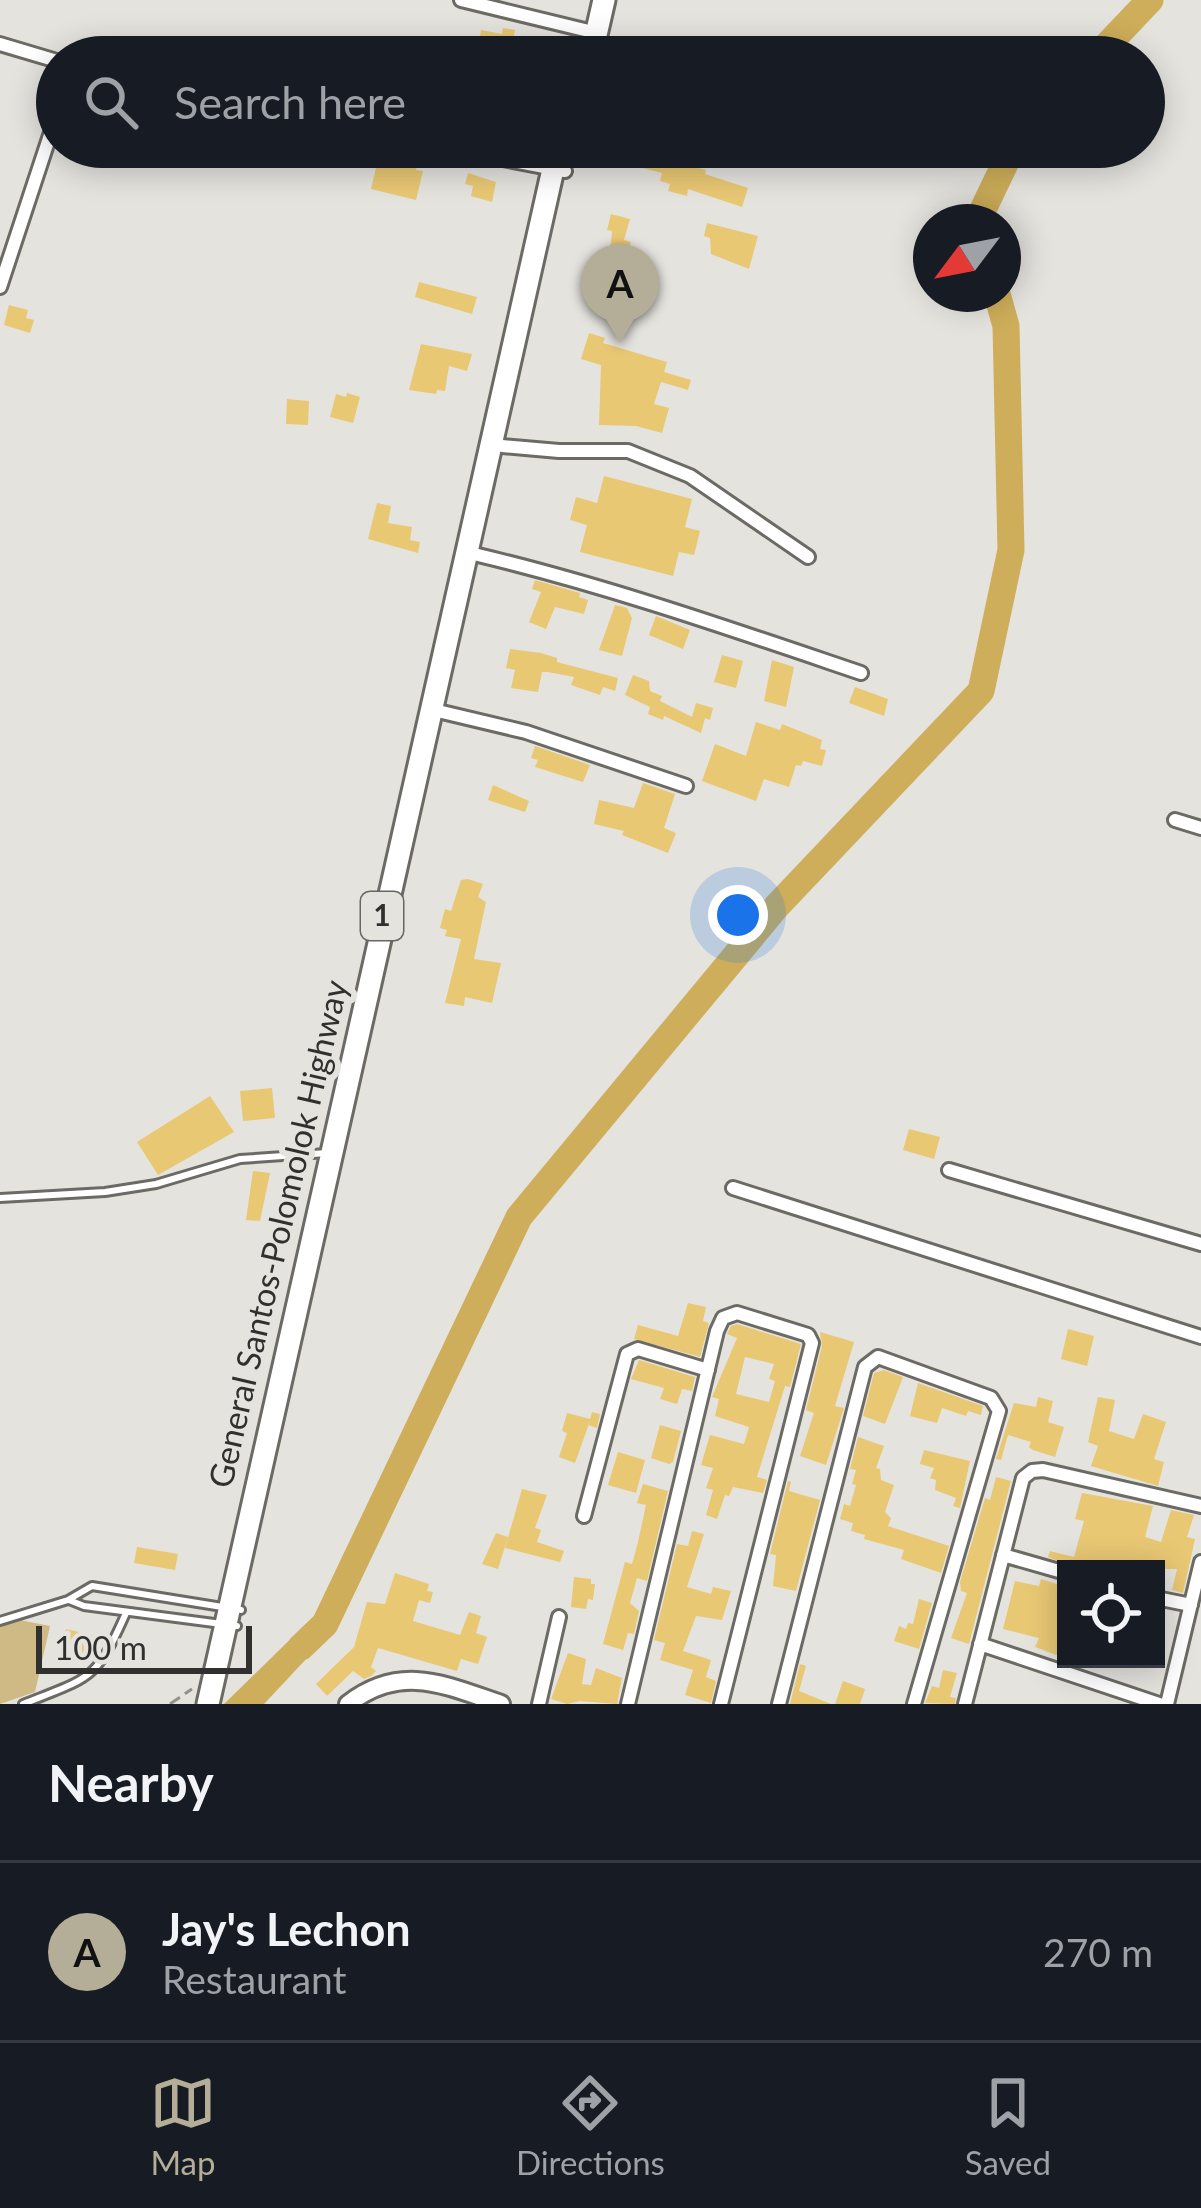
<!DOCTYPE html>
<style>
body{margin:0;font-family:Lato,sans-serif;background:#20242c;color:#f1f3f6}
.controls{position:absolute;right:36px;bottom:36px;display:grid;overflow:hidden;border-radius:0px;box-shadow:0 6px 30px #0003}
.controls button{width:108px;height:108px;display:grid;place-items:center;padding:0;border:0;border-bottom:3px solid #363941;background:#171b24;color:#f1f3f6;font:60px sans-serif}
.compass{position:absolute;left:913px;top:204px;width:108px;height:108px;border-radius:50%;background:#171b24;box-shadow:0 6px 30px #0003;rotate:238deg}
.scale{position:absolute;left:36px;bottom:30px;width:216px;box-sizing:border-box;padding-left:12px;border:6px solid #31302e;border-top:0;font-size:33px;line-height:42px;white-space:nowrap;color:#31302e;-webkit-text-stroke:9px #e5e3de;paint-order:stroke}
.you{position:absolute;left:738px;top:915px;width:42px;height:42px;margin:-30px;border:9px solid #fff;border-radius:50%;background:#1a73e8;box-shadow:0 0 0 18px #1a73e833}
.badge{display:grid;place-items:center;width:78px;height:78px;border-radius:50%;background:#b4ad98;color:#111;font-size:39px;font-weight:700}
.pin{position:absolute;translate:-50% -99px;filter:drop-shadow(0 3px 6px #0008)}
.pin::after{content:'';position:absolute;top:63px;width:42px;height:36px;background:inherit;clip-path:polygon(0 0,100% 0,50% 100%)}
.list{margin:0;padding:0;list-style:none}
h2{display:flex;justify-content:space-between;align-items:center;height:156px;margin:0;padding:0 48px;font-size:51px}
h2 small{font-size:39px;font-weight:400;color:#9ea1a6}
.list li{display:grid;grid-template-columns:78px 1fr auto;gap:36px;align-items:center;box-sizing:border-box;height:180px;padding:0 48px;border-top:3px solid #363941}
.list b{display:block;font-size:45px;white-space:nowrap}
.list p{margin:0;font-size:39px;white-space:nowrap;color:#9ea1a6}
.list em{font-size:39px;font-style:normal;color:#9ea1a6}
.icon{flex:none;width:66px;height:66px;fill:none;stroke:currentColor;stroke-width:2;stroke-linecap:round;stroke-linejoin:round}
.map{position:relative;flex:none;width:1201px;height:1704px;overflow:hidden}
.search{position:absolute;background:#171b24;box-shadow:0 6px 30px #0003;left:36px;right:36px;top:36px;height:132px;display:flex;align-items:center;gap:30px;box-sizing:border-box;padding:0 42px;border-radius:66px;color:#9ea1a6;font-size:45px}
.sheet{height:336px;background:#171b24}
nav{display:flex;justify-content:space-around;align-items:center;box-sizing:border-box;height:168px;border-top:3px solid #363941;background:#171b24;font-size:33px;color:#9ea1a6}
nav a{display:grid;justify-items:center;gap:6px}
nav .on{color:#b4ad98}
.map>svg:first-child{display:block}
.green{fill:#cfba86}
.water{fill:#ceae5a}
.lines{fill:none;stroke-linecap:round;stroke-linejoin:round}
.river{stroke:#ceae5a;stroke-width:27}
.building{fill:#e9c874;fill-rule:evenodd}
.lane-casing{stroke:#6b6a65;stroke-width:12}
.street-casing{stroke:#6b6a65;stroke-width:18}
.secondary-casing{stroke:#6b6a65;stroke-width:22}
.highway-casing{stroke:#6b6a65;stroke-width:27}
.path{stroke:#92918d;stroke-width:3;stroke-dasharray:12 6;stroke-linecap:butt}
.lane{stroke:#fff;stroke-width:6}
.street{stroke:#fff;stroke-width:12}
.secondary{stroke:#fff;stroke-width:16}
.highway{stroke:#fff;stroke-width:21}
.labels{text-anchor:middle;stroke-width:12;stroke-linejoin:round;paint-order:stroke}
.shield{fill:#e5e3de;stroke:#676663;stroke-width:3}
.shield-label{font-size:30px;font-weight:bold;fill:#31302e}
.street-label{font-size:33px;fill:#31302e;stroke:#e5e3de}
</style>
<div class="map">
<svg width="1201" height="1704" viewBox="0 0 1201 1704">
<rect width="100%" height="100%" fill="#e5e3de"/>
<path class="green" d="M0 1616 50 1626 35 1692 0 1704Z"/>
<path class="water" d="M309 1621 325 1624 323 1641 264 1704H224Z"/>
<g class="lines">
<path class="river" d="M1096 57 1150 0
M977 222 1013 147
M301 1647 325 1624 519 1217 776 907 981 691 1011 550 1006 326 997 294"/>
</g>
<path class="building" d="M503 28 515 30 510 57 478 50 481 30 502 34Z
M631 150 706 170 705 174 748 188 742 207 688 189 687 196 668 191 670 184 660 181 662 173 627 164Z
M389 156 418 163 416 170 423 171 416 200 371 189 378 159 388 161Z
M468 173 496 182 492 202 471 196 473 186 465 184Z
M611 214 630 219 624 240 631 242 628 255 650 262 646 276 605 263 611 243 612 231 607 230Z
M707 223 758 236 749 269 711 254 710 238 704 236Z
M419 282 477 297 472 314 415 297Z
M9 305 28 310 26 318 34 320 30 333 4 325Z
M589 333 605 338 603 343 667 362 664 372 691 380 688 390 661 382 654 404 669 408 662 433 636 426 599 425 601 365 581 359Z
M421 344 472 354 467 371 449 366 445 391 437 390 436 394 409 390Z
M347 393 360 397 353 423 330 417 336 394 346 397Z
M287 399 309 401 308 425 286 424Z
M604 476 692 499 685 527 700 531 694 555 679 552 673 576 580 552 587 525 570 520 576 497 597 503Z
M377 503 391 506 388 523 412 527 410 540 420 542 418 553 368 539Z
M535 580 580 593 579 597 588 600 584 614 555 607 546 629 529 622 541 592 532 589Z
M615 605 627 608 632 618 622 656 599 650Z
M656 616 690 630 683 649 649 635Z
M510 649 541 653 557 658V662L618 678 615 691 603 687 600 695 571 685 574 677 548 672H542L538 692 511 688 515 670 506 668Z
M722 655 743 661 736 688 714 682Z
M772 660 794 667 786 707 764 701Z
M633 675 649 681 650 691 662 696 660 701 692 717 696 703 713 708 710 720 705 718 701 733 664 716 663 720 648 714 650 707 625 695Z
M855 687 888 699 884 716 849 703Z
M756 722 780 730 782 724 822 740 820 749 826 750 822 766 803 761 801 766 796 765 789 787 764 779 756 801 702 781 715 744 746 756Z
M535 746 590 765 583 782 535 767 538 760 531 758Z
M643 783 675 794 664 828 676 833 668 853 622 835 624 831 594 824 599 800 634 808Z
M493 785 529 801 525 812 488 800Z
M468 879 483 884 478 897 486 902 474 959 501 963 492 1003 465 997 464 1006 445 1003 461 939 445 936 447 930 440 928 445 909 451 911 461 880Z
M272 1088 275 1118 243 1121 240 1091Z
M210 1096 234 1132 158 1175 137 1142Z
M909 1129 940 1137 934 1159 903 1150Z
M253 1171 270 1173 260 1221 246 1220Z
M688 1303 706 1307 703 1321 709 1323 700 1357 634 1339 638 1325 678 1336Z
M737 1324 801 1344 790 1387 785 1386 757 1477 767 1480 763 1493 733 1487 729 1496 725 1495 717 1519 706 1515 713 1490 706 1488 713 1468 701 1465 710 1435 744 1444 749 1427 715 1416 719 1399 712 1397 737 1338 727 1334 731 1326ZM745 1357 774 1364 769 1379 775 1381 769 1402 736 1394Z
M1068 1329 1094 1336 1087 1366 1061 1359Z
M820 1332 854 1342 835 1406 844 1408 826 1465 800 1456 814 1413 806 1410 822 1346Z
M639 1360 695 1377 692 1391 682 1389 677 1404 660 1399 664 1388 631 1379Z
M884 1370 903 1377 885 1424 863 1416 874 1373Z
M918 1383 983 1406 981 1415 968 1411 966 1416 942 1408 937 1423 910 1416Z
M1038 1397 1053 1401 1048 1422 1064 1427 1055 1457 1033 1450 1029 1447 1031 1442 1008 1435 1001 1460 996 1459 1014 1403 1036 1407Z
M1098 1397 1115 1400 1109 1431 1134 1439 1143 1414 1166 1422 1154 1459 1164 1462 1158 1486 1091 1466 1098 1446 1088 1442Z
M592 1412 600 1414 597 1428 588 1425 590 1421 575 1463 559 1457 567 1433 562 1431 567 1413 590 1419Z
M660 1425 681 1431 673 1462 669 1464 651 1458Z
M858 1437 884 1446 876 1468 880 1469 881 1480 894 1485 885 1512 891 1518 888 1526 949 1546 941 1573 901 1559 904 1550 864 1539 865 1535 851 1531 853 1523 840 1519 844 1504 850 1506 856 1485 852 1484 856 1470 850 1469Z
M924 1450 970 1461 960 1508 953 1506 956 1498 935 1490 936 1480 930 1478 934 1468 920 1464Z
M618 1452 645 1460 636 1493 608 1485Z
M996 1477 1011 1481 969 1644 951 1638 967 1593 961 1591 960 1582 985 1498 990 1500Z
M788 1481 791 1482 789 1491 820 1500 796 1591 773 1586 776 1555 770 1554Z
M643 1484 668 1491 647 1581 637 1578 630 1603 639 1611 634 1634 628 1633 623 1650 603 1644 625 1562 632 1564 638 1542 646 1505 637 1503Z
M522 1489 547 1495 535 1528 541 1530 537 1542 564 1551 560 1562 505 1548Z
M1082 1493 1153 1506 1145 1537 1161 1542 1171 1510 1194 1515 1187 1537 1195 1539 1183 1593 1172 1590 1177 1569H1142L1143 1566 1113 1561 1110 1569H1079L1048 1557 1050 1551 1074 1557 1084 1521 1075 1519Z
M692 1531 704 1534 687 1587 711 1594 713 1587 731 1591 722 1620 696 1616 683 1651 711 1660 706 1677 716 1681 711 1703 685 1695 693 1670 660 1660 665 1643 654 1640 677 1544 688 1546Z
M496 1533 508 1537 498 1569 482 1564Z
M137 1547 178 1554 175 1570 134 1563Z
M395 1573 429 1584 427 1591 433 1592 430 1603 419 1600 413 1621 460 1635 469 1612 481 1616 476 1633 487 1637 478 1664 461 1659 457 1671 378 1648 371 1667 376 1671 371 1676 364 1679 353 1671 327 1696 316 1684 354 1647 367 1602 385 1604Z
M574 1577 591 1579V1584H595L593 1600 588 1599 586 1609 571 1607Z
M1041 1579 1066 1587V1655L1059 1656 1035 1647 1039 1638 1003 1629 1015 1581 1039 1586Z
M919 1599 932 1603 919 1649 894 1641 899 1626 906 1629 908 1623 913 1624Z
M66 1629 92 1635 88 1655 61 1649Z
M568 1653 586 1659 582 1684 591 1685 596 1668 622 1678 617 1704 580 1701 567 1704 551 1699Z
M800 1664 806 1666 799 1691 831 1704H790Z
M943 1670 957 1673 950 1697 956 1698 955 1704 925 1703 932 1686 939 1688Z
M843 1681 865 1689 860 1704H835Z"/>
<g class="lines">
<g class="lane-casing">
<path id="lane" d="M0 1198 105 1192 156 1184 240 1159 327 1153
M69 1600 84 1606 237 1626
M0 1621 68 1600 92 1586 241 1610
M23 1704C91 1677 96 1681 126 1613"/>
</g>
<g class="street-casing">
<path id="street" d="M461 0 597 33
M0 44 57 61
M440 147 565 171
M0 287 57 114
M502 446 559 451H628L690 476 808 557
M478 555C608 586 734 630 861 673
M442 712 526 732 686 786
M1175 820 1201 828
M949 1170 1201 1244
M733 1188 1201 1337
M584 1516 627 1354 638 1349 708 1370
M1003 1555 1066 1573
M1156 1598 1191 1605
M980 1644 1159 1704
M539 1704 559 1617
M628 1704 717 1331 723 1318 737 1313 808 1335 812 1343 721 1704
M779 1704 865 1367 878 1357 991 1398 999 1411 914 1704
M965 1704 1023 1478 1032 1471 1043 1470 1201 1506
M1167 1704 1201 1562"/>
</g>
<g class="secondary-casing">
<path id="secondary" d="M348 1704C401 1663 445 1685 501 1704"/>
</g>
<g class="highway-casing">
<path id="highway" d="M591 57 604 0
M208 1704 558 147"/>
</g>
<path class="path" d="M170 1704 192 1689"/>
<use href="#lane" class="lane"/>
<use href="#street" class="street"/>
<use href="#secondary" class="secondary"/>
<use href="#highway" class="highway"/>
</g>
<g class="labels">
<rect class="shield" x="361" y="892" width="42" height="48" rx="9"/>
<g class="shield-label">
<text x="382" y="926">1</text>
</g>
<g class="street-label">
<text transform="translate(278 1234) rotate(-77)" y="12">General Santos-Polomolok Highway</text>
</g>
</g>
</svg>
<div class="controls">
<button><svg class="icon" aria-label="locate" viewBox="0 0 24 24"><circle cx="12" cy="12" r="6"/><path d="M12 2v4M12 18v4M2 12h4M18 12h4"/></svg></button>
</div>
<svg class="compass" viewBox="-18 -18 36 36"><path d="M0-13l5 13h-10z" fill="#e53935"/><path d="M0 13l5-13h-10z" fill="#9ea1a6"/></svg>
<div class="scale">100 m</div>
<div class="you"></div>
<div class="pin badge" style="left:620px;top:343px">A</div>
<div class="search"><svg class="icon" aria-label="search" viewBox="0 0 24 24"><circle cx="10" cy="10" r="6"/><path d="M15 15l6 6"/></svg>Search here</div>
</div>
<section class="sheet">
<h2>Nearby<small></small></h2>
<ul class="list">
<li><span class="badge">A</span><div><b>Jay's Lechon</b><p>Restaurant</p></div><em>270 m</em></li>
</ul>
</section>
<nav>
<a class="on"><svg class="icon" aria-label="map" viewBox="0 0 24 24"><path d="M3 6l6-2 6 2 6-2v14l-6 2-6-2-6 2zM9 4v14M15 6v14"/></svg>Map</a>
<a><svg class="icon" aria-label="directions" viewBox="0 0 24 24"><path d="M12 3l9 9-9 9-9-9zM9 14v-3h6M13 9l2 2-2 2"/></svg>Directions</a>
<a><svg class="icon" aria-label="saved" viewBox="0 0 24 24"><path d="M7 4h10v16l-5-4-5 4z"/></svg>Saved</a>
</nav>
